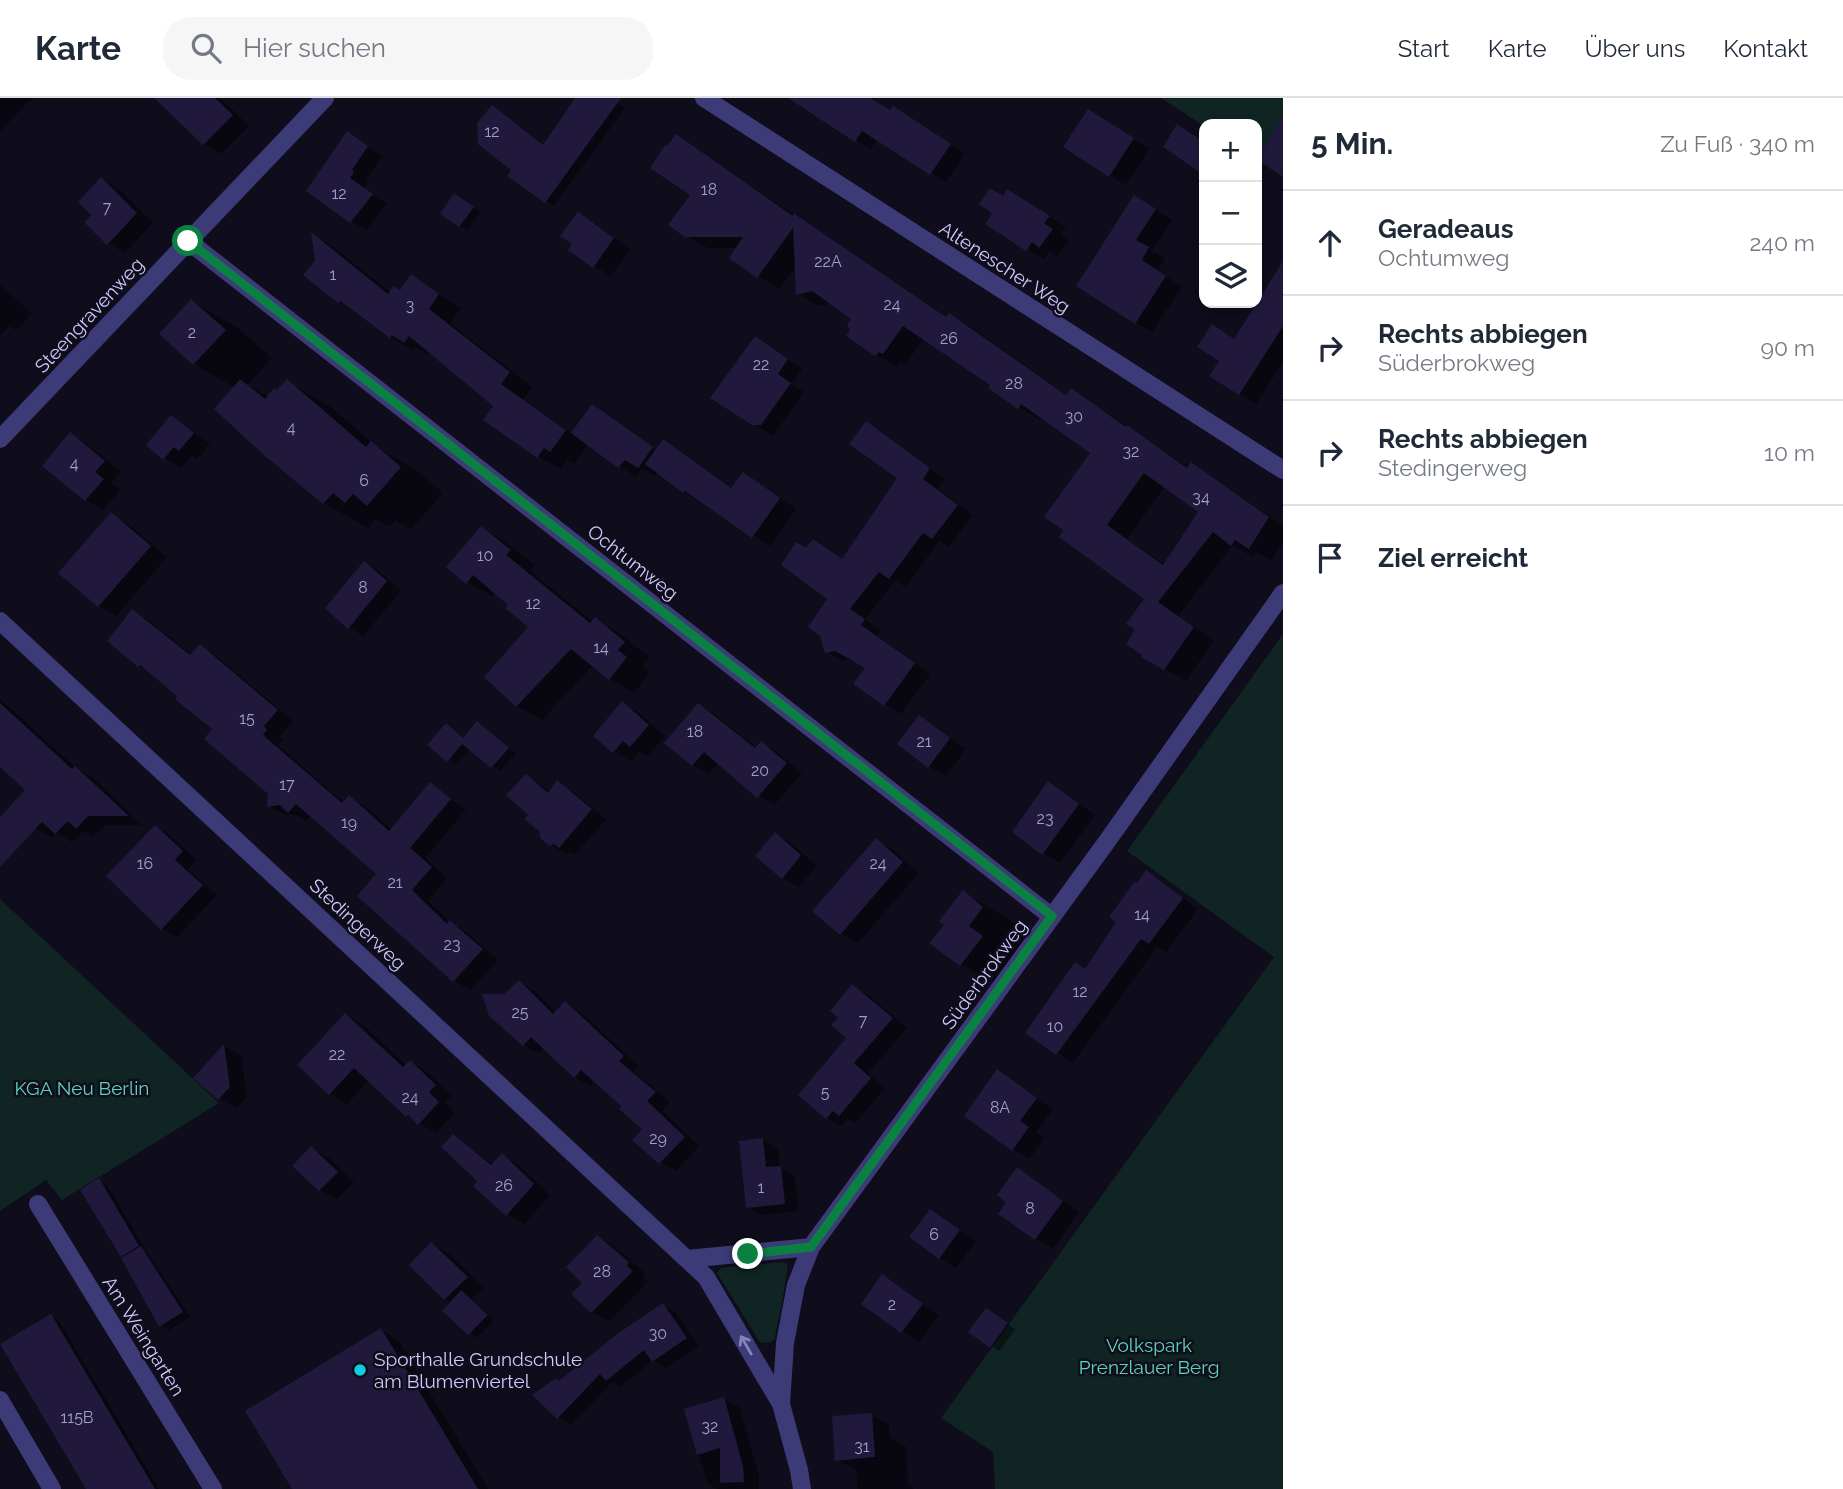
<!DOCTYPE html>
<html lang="de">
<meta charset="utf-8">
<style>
body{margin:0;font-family:Raleway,sans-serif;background:#f6f6f7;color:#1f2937}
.controls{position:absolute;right:21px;top:21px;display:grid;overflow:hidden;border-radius:14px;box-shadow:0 4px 10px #0003}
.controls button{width:63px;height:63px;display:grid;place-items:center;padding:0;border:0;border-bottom:2px solid #e0e1e3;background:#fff;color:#1f2937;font:35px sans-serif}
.stop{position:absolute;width:21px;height:21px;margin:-16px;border:5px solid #0b8043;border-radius:50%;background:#fff}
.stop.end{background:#0b8043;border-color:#fff;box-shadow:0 2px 7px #0008}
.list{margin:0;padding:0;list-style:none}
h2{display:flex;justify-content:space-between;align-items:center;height:91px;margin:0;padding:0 28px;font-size:30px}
h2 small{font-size:23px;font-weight:400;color:#747a83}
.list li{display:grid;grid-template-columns:46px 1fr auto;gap:21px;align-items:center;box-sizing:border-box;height:105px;padding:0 28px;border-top:2px solid #e0e1e3}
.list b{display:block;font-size:26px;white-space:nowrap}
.list p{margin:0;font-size:23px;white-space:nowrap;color:#747a83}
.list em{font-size:23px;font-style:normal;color:#747a83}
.icon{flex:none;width:38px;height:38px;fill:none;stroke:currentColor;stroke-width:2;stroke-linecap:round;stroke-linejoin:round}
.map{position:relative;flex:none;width:1283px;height:1391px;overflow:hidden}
header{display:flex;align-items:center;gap:42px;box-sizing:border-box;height:98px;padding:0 35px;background:#fff;border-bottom:2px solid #e0e1e3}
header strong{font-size:33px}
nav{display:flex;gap:38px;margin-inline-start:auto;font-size:24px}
.search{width:490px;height:63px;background:#f6f6f7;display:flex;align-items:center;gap:18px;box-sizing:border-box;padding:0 24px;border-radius:28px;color:#747a83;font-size:26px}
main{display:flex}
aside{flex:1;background:#fff}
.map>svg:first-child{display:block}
.green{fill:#102424}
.shadow{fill:#0007;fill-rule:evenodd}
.building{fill:#20193b;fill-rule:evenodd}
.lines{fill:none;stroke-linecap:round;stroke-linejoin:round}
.minor{stroke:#3c3a77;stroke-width:18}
.oneway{stroke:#8682ba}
.route{stroke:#0b8043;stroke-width:9}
.poi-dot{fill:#0fcee2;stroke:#0f0c1b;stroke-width:2.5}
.labels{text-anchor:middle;stroke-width:5;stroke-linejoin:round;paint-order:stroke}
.number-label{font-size:16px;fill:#a39dcc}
.street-label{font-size:19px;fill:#cfc9fc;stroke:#0f0c1b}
.park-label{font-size:19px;fill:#5cd5b6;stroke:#0f0c1b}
.poi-label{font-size:19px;fill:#cfc9fc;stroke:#0f0c1b;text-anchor:start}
</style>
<header>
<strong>Karte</strong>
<div class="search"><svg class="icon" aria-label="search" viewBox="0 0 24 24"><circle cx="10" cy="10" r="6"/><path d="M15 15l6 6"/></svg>Hier suchen</div>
<nav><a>Start</a><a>Karte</a><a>Über uns</a><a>Kontakt</a></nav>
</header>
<main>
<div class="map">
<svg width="1283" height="1391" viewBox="0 0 1283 1391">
<rect width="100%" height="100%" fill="#0f0c1b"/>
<path class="green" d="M1161 0H1283V79L1257 62V26H1204V28Z
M1283 536V1391H995L993 1354 941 1320 1274 859 1127 753Z
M0 801 219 1005 62 1102 46 1082 0 1113Z
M782 1164 787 1166C789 1174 777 1227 775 1240L772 1244 763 1245 759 1243 717 1175 721 1170Z"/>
<path class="shadow" d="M0 0H32L0 33Z
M174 0H220L249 28 221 56 204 46Z
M578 0H611L625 10 554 108 509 78 513 72 501 14 544 48Z
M790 0H868L891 14 908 19 965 56 946 84 877 41 871 51Z
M1105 23 1150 51 1126 87 1110 77Z
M348 36 382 58 366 82 368 84 364 90 387 106 366 132 351 123Z
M676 38 948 220 950 217 971 229 1068 298 1071 293 1092 305 1189 370 1191 367 1212 379 1283 428V445L1271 462 1256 454 1253 459 1233 447 1178 518 1214 542 1186 583 1144 558 1138 532 1146 500 1061 438 1092 354 1042 319 1040 322 1019 309 992 287 924 240 905 267 900 265 897 269 876 257 854 221 832 205 819 208 798 196 797 167 779 191 731 160 737 150H708L686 138 693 96 667 50ZM1165 388 1201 414 1165 467 1127 441Z
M102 81 119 91 153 125 125 155 108 145 93 117Z
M1004 100 1025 103 1066 129 1060 136 1069 142 1057 158 1049 153 1044 161 1027 151Z
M463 102 480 114 468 132 460 127Z
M1152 109 1172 122 1152 153 1165 160 1158 173 1182 189 1152 234 1079 188Z
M595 126 630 151 611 178 594 168Z
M313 137 333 149 391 195 400 194 411 179 461 210 450 225 532 289 523 301 573 336 593 309 657 352 664 343 680 353 733 391 760 386 796 411 770 448 684 394 658 374 655 378 642 371 636 379 588 346 574 366 567 362 561 371 538 358 495 307 430 253 428 257 415 249 413 252 391 239 339 204 306 177 317 163Z
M0 186 32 216 16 232 9 228 0 237Z
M1283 193V264L1256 306 1240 296 1235 242Z
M192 203 239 231 272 260 247 287 269 299 277 295 288 284 331 309 378 350 415 371 443 395 411 431 395 422 390 429 375 421 368 430 324 405 266 357 235 290 194 266 162 236Z
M756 240 802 271 791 286 804 294 773 338 713 300Z
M171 319 210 346 197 361 192 358 181 370 164 360 149 347Z
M867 325 945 381 938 391 973 417 949 448 939 443 906 489 895 483 865 521 880 532 876 537 930 576 901 616 885 606 867 569 853 561 843 563 826 553 830 501 806 452 813 443 843 462 899 380Z
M70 336 87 346 121 374 111 385 120 392 103 412 86 402 45 368Z
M111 417 128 426 167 459 116 518 99 508Z
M481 430 506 444 534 467 530 473 593 524 596 522 620 536 649 559 642 567 650 574 634 595 610 581 593 567 542 622 517 608 486 579 531 528 495 494 492 498 467 484Z
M364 465 379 473 401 493 363 538 349 529Z
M132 513 149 523 192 557 200 548 216 558 293 623 280 638 283 642 278 647 344 705 349 699 366 709 392 732 430 687 466 712 425 760 447 780 428 803 451 825 466 834 498 862 470 892 454 883 378 776 311 717 306 723 295 716 285 717 269 708 270 695 215 631 156 577 139 568Z
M0 601 76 670 92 679 142 727H105L93 739 83 733 72 744 56 735 52 740 36 730 28 692 0 667Z
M622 606 639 615 665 638 648 658 639 653 631 663 614 653Z
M698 607 714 616 757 650 762 645 777 654 802 675 774 707 759 698 719 664 709 676 693 667 666 645Z
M919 619 966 651 946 678 929 668Z
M478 626 516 656 500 673 470 651 456 667 430 647 447 628 465 641Z
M526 678 550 694 557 685 572 693 606 721 575 757 570 754 566 756 551 747 530 717Z
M1049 685 1095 717 1060 765 1043 755Z
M155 729 170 737 197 762 188 771 217 797 177 839 163 831 108 778Z
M776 736 792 746 817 768 799 789 783 780Z
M876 742 893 752 919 775 858 845 841 836 814 812Z
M1146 774 1198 811 1166 854 1157 849 1073 965 1028 935 1086 873 1119 824 1137 787Z
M963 794 1010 822 1030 837 1015 857 1029 867 1008 894 961 866 946 826Z
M519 884 535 893 557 915 565 905 581 914 638 968 633 973 670 1004 662 1013 699 1048 676 1073 660 1064 644 1031 595 982 590 988 575 979 544 950 539 956 524 947 505 898Z
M853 889 868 897 907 930 868 975 885 990 855 1025 848 1021 842 1028 827 1020 849 940 841 920Z
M346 917 363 927 407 968 410 964 427 974 452 998 445 1005 455 1015 436 1035 407 1018 369 982 347 1006 330 996Z
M224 948 241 958 247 999 236 1010 219 1000Z
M998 974 1053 1011 1036 1034 1045 1040 1029 1061 1013 1051Z
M453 1038 494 1067 502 1057 519 1067 550 1097 524 1126 507 1116 480 1083Z
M763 1042 778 1050 780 1069 795 1079 799 1113 762 1117 747 1109Z
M312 1050 329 1060 354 1084 337 1101 320 1092Z
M1017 1071 1079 1114 1053 1150 1036 1141 1009 1103Z
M99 1082 107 1087 146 1153 190 1219 169 1232 161 1228 125 1160 122 1158Z
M931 1113 976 1143 956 1170 940 1160Z
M598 1139 615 1149 645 1175 643 1179 648 1184 609 1223 592 1214 584 1185Z
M432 1146 449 1156 484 1190 472 1201 494 1222 477 1240 445 1213 452 1205 445 1200Z
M883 1179 939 1217 919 1244 863 1206Z
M663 1207 676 1215 699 1248 666 1270 653 1262 620 1289 612 1284 571 1327 558 1319 560 1285Z
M994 1217 1015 1231 999 1253 971 1234Z
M51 1218 59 1223 159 1391H88Z
M381 1232 398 1242 488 1391H294Z
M724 1301 740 1310 759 1379V1391H717L707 1385 686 1312Z
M872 1317 889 1327 890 1340 906 1349 908 1387 914 1391H858L856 1371 837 1362Z"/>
<path class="building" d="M154 0H215L233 17 203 47Z
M575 0H621L545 105 507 78 511 72 478 46 477 25 492 7 543 47Z
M788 0H870L890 12 893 8 951 46 930 77 862 33 855 44Z
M1088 11 1134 40 1109 79 1063 49Z
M1283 18V77L1257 60Z
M1177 26 1204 44V77L1163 49Z
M347 33 368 48 352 72 354 74 350 80 373 96 350 125 306 93Z
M676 36 793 118V115L946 219 949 215 1066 297 1071 290 1126 329 1127 327 1187 370 1191 364 1269 419 1249 451 1235 442 1231 448 1213 434 1158 504 1194 529 1164 572 1141 559 1142 557 1126 546 1135 532 1126 526 1144 501 1059 439 1063 432 1044 419 1090 355 1021 306 1018 311 988 290 990 287 903 228 883 256 879 254 875 258 846 238 850 232 847 227 851 221 812 193 796 197 793 130 757 180 729 160 743 139H685L668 127 690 97 650 70 665 47 667 48ZM1144 375 1198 414 1163 467 1107 427Z
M101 79 137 115 107 147 84 124 91 117 78 104Z
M990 90 1003 98 1007 91 1050 118 1044 125 1053 131 1039 150 1032 144 1026 153 985 126 992 115 979 106Z
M454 95 474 109 459 129 440 116Z
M1134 97 1156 111 1136 142 1149 149 1142 162 1166 178 1135 226 1076 188Z
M578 114 614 140 593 170 568 152 572 146 560 138Z
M311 134 388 196 393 188 400 192 411 176 439 196 429 211 510 274 501 286 566 332 550 354 544 350 537 360 483 322 493 308 409 238 404 245 392 237 390 240 340 203 338 205 303 177 315 163Z
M1283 163V228L1239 297 1209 278 1219 263 1197 249 1212 226 1234 241Z
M191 201 226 232 193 267 159 236Z
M755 238 788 261 778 276 791 285 761 327H752L710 300Z
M240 281 265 301 274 290 277 292 287 281 366 349 371 343 401 369 367 408 353 396 345 405 333 395 323 406 265 358 214 311Z
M592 306 653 349 638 370 625 362 618 370 571 335Z
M171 317 194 335 179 353 174 349 163 362 146 347Z
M866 323 930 370 923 381 958 407 932 441 923 435 889 481 879 474 850 511 865 521 861 527 915 565 884 608 853 586 865 570 835 553 825 555 820 538 808 529 827 501 781 467 796 444 806 450 813 441 842 461 897 380 849 346Z
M70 334 105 363 95 374 104 381 85 403 42 368Z
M663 341 731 390 743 374 780 400 752 440 685 393 683 395 645 366Z
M111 414 151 448 98 509 58 475Z
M481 428 511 452 506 457 590 525 595 519 625 544 618 552 627 559 609 582 571 551 516 609 484 579 528 529 505 510 508 507 473 477 466 486 446 469Z
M364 463 387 483 348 531 325 510Z
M132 511 190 557 200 546 278 612 264 628 267 632 263 637 342 705 349 697 389 733 430 684 451 701 410 750 432 769 412 792 447 826 449 822 483 851 453 884 357 798 376 776 296 706 288 715 280 707 267 709 268 696 204 641 212 631 175 601 177 598 140 567 138 569 107 543Z
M622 603 649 627 630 649 623 643 613 655 593 638Z
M0 605 72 671 75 668 129 718H88L76 731 68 723 55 736 42 724 0 769V719L25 692 0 669Z
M698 605 755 650 761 643 787 665 757 700 704 654 692 668 664 645Z
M919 617 950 640 928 670 897 646Z
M477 623 509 650 491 670 462 646 447 664 427 647 446 625 463 640Z
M526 676 548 695 557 682 592 711 559 750 554 746 550 748 540 740V734L524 721 528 717 506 697Z
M1048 683 1079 706 1042 757 1012 734Z
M155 727 183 753 175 762 203 787 161 832 106 778Z
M775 734 801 757 782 781 755 758Z
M876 740 903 764 840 837 812 813Z
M1146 772 1183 800 1149 846 1141 841 1056 957 1025 935 1075 864 1085 871 1116 824 1109 819 1135 783 1137 785Z
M963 792 983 809 969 828 983 838 960 868 929 845 944 827 939 823Z
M519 882 553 916 565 903 624 958 619 963 656 994 647 1003 685 1039 659 1066 632 1042 642 1031 619 1011 621 1008 581 972 574 980 531 939 523 948 489 918 482 896H504Z
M852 886 893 920 854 965 871 980 839 1018 833 1013 826 1021 798 997 846 940 831 927 838 920 830 913Z
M345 915 403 969 410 962 436 987 429 994 439 1004 418 1027 408 1017 406 1019 354 970 329 997 297 967Z
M224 946 230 989 218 1002 193 980Z
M997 971 1037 1000 1020 1023 1029 1029 1012 1053 964 1018Z
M453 1036 491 1067 502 1055 534 1086 506 1118 473 1088 477 1083 441 1049Z
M763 1040 766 1069 781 1068 785 1106 746 1110 739 1043Z
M311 1048 338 1074 319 1093 292 1068Z
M1017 1069 1063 1103 1035 1142 998 1116 1006 1104 997 1097Z
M99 1080 139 1148 121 1159 80 1092Z
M930 1111 960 1132 939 1161 909 1139Z
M597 1137 629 1164 627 1168 633 1173 591 1215 571 1196 582 1185 566 1169Z
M431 1144 468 1179 444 1202 409 1167Z
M141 1148 183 1214 159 1229 121 1160Z
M882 1176 923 1206 901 1235 861 1206Z
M461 1192 488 1217 468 1237 442 1213Z
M663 1205 687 1240 652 1264 644 1252 606 1283 600 1276 557 1321 532 1297 556 1280 559 1283 617 1236Z
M986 1210 1008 1225 990 1250 968 1234Z
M51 1216 155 1391H86L0 1246Z
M381 1230 478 1391H292L245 1313Z
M724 1299 743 1368 744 1384 720 1385V1350L697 1357 684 1311Z
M872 1315 875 1359 835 1363 832 1318Z"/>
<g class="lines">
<path class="minor" d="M704 0 1283 372
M188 143 1051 818
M0 341 325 0
M0 523 706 1179 781 1306 799 1372 802 1391
M38 1106 213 1391
M687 1161 811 1149
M0 1302 52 1391
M781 1306 785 1245 796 1187 811 1149 1108 742 1283 495"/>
</g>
<defs><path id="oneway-shaft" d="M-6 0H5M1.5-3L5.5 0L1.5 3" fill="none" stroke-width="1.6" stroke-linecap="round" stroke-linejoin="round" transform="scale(1.75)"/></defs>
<use class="oneway" href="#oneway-shaft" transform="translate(746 1247) rotate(-120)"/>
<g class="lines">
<path class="route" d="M188 143 1052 818 811 1149 748 1156"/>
</g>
<circle class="poi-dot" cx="360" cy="1272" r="7"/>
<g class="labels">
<g class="number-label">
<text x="492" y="39">12</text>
<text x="709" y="97">18</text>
<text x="339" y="101">12</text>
<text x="107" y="115">7</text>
<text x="828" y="169">22A</text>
<text x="333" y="182">1</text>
<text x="892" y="212">24</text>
<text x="410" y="213">3</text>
<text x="192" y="240">2</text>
<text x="949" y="246">26</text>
<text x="761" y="272">22</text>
<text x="1014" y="291">28</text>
<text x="1074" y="324">30</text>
<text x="291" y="335">4</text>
<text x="1131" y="359">32</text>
<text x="74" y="371">4</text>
<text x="364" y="388">6</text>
<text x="1201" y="405">34</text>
<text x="485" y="463">10</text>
<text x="363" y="495">8</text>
<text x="533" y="511">12</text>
<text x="601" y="555">14</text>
<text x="247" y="626">15</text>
<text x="695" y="639">18</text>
<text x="924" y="649">21</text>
<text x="760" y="678">20</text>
<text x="287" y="692">17</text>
<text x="1045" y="726">23</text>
<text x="349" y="730">19</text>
<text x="145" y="771">16</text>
<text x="878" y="771">24</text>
<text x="395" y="790">21</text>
<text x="1142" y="822">14</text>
<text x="452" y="852">23</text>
<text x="1080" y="899">12</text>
<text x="520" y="920">25</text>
<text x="863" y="928">7</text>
<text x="1055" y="934">10</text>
<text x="337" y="962">22</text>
<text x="825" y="1000">5</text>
<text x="410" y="1005">24</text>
<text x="1000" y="1015">8A</text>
<text x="658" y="1046">29</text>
<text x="504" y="1093">26</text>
<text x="761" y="1095">1</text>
<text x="1030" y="1116">8</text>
<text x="934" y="1142">6</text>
<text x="602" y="1179">28</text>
<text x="892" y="1212">2</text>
<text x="658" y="1241">30</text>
<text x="77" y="1325">115B</text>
<text x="710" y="1334">32</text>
<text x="862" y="1354">31</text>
</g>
<g class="street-label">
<text transform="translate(1005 169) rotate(33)" y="7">Altenescher Weg</text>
<text transform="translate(89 217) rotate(-47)" y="7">Steengravenweg</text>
<text transform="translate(633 464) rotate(38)" y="7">Ochtumweg</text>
<text transform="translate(358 826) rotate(43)" y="7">Stedingerweg</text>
<text transform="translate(984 876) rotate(-54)" y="7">Süderbrokweg</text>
<text transform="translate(144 1238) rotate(58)" y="7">Am Weingarten</text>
</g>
<g class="park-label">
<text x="82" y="997">KGA Neu Berlin</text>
<text x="1149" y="1254">Volkspark<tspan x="1149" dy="22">Prenzlauer Berg</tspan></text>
</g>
<g class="poi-label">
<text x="374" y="1268">Sporthalle Grundschule<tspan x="374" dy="22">am Blumenviertel</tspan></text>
</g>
</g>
</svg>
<div class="controls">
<button>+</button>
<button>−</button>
<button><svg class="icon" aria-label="layers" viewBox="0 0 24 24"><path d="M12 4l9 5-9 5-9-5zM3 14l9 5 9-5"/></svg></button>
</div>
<div class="stop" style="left:188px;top:143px"></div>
<div class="stop end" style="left:748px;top:1156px"></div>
</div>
<aside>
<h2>5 Min.<small>Zu Fuß · 340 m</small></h2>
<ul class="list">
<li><svg class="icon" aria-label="ahead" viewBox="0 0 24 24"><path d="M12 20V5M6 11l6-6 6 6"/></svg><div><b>Geradeaus</b><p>Ochtumweg</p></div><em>240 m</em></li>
<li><svg class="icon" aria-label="right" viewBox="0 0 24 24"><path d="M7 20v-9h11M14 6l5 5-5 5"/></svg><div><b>Rechts abbiegen</b><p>Süderbrokweg</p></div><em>90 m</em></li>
<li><svg class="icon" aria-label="right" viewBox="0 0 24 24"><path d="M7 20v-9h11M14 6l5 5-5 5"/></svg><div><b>Rechts abbiegen</b><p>Stedingerweg</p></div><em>10 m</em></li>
<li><svg class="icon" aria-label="arrive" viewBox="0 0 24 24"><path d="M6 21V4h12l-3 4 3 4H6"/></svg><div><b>Ziel erreicht</b></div></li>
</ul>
</aside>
</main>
